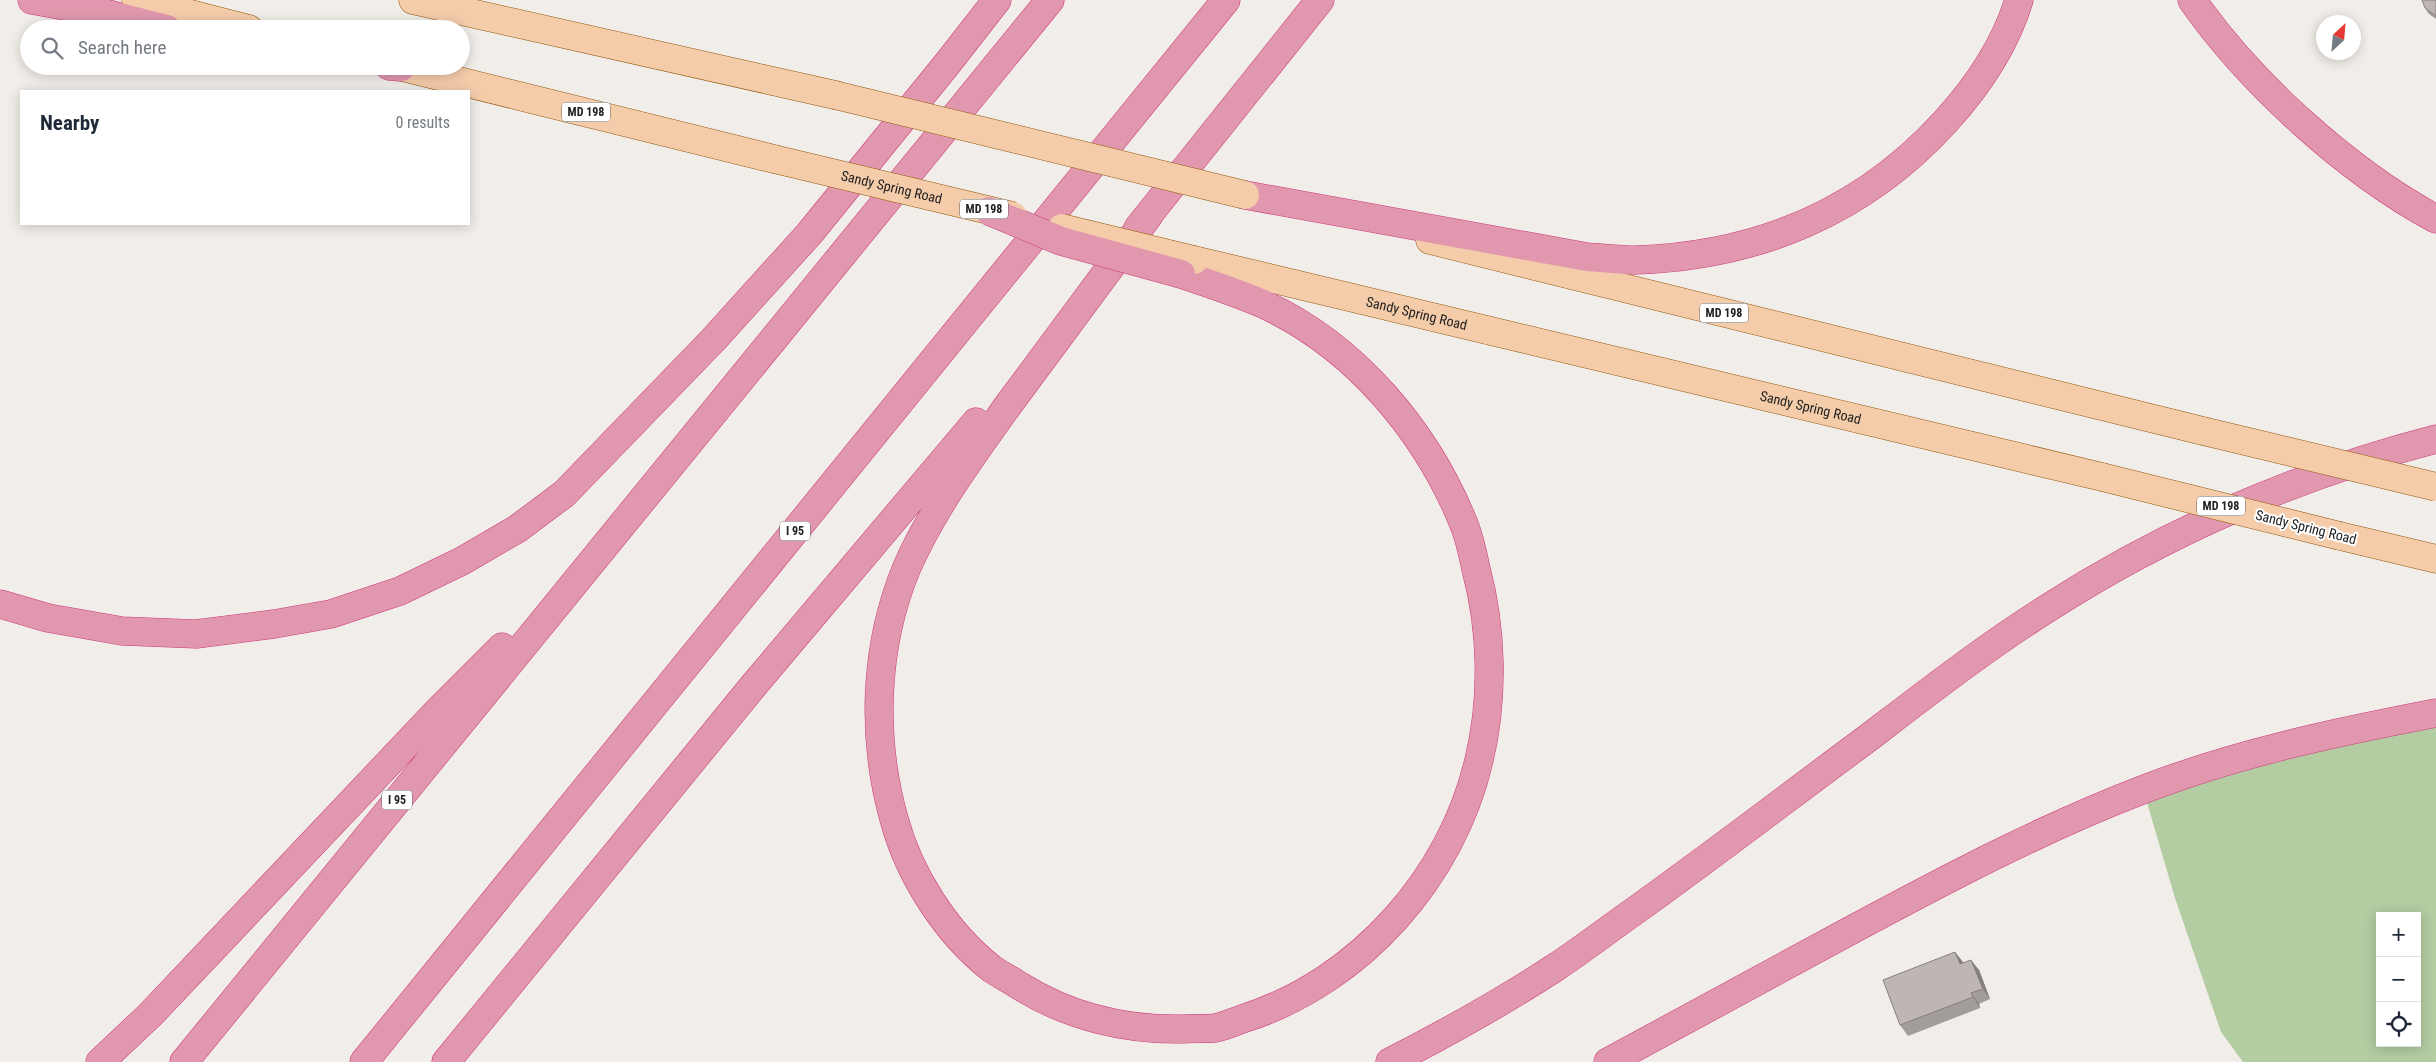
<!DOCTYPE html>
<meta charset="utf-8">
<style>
body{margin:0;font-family:"Roboto Condensed",sans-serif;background:#f6f6f7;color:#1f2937}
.controls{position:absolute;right:15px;bottom:15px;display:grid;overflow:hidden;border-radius:0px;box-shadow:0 2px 12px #0003}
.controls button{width:45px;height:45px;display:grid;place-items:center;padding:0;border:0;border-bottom:1px solid #e0e1e3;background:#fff;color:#1f2937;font:25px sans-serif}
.compass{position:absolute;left:2316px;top:15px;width:45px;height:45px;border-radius:50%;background:#fff;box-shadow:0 2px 12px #0003;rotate:26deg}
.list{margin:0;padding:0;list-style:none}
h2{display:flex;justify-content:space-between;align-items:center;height:65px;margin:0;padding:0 20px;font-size:21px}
h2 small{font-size:16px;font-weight:400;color:#747a83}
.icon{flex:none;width:28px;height:28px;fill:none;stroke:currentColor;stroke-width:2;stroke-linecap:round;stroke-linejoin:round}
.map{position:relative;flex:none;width:2436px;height:1062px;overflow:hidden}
.search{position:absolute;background:#fff;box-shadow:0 2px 12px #0003;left:20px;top:20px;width:450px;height:55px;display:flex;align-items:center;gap:12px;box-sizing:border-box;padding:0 18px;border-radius:28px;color:#747a83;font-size:19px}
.panel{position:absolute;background:#fff;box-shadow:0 2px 12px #0003;left:20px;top:90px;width:450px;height:135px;border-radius:0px}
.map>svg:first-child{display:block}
.forest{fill:#b3cca2;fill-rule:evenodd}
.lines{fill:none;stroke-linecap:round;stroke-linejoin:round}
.major-casing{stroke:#92570d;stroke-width:29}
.highway-casing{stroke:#cd387c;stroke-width:29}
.major{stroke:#f4ccaa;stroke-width:28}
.highway{stroke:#e198ae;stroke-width:28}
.major-bridge-casing{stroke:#92570d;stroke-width:29;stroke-linecap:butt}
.highway-bridge-casing{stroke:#cd387c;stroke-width:29;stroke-linecap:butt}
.major-bridge{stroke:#f4ccaa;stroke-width:28}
.highway-bridge{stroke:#e198ae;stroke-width:28}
.wall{fill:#a39d99}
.shaded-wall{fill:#857f7d}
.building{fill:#beb6b2;stroke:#857f7d}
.labels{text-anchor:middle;stroke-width:4;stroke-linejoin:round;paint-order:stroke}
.shield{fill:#fff;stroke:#646464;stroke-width:1}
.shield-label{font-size:12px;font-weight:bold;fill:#212121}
.street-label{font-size:14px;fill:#212121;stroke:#fff}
</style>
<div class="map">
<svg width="2436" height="1062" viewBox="0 0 2436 1062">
<rect width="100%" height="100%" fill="#f1ede9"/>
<path class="forest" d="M2436 713V1062H2243L2221 1032 2175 898 2143 789ZM2380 916H2417V1043H2380Z"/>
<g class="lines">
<g class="major-casing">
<g id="major">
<path d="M136 0 249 29"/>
<path d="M413 0 835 95"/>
<path d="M398 66 774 159"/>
<path d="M1430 240 2203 431"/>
<path id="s1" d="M1194 260 2102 477"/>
<path d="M2340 536 2436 559"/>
</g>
</g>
<g class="highway-casing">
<path id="highway" d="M32 0 108 14 167 29
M2192 0C2250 83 2347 171 2436 219
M389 66 401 67
M1245 195 1587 257C1603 258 1620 260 1636 260 1757 256 1863 212 1945 122 1977 87 2005 46 2019 0
M1149 215C1102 278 1055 341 1009 404 972 456 933 508 907 567 874 646 871 737 894 819 909 875 946 933 992 969 1001 975 1011 980 1020 986 1068 1016 1125 1030 1183 1029 1193 1028 1205 1029 1215 1028 1225 1026 1236 1021 1245 1018 1360 981 1452 877 1479 760 1494 698 1492 629 1476 569 1473 555 1470 540 1465 527 1428 433 1355 345 1261 303 1235 292 1208 283 1181 274
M1138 228 1320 0
M0 604 48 618 122 631 196 634 274 624 331 614 400 591 462 561 517 529 564 494 714 339 809 234 947 64 997 0
M100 1062 150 1015 437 712 502 647
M184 1062 1050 0
M364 1062 1226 0
M446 1062 754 685 976 422
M1390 1062C1447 1033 1502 1002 1556 967 1583 949 1609 929 1636 910 1714 854 1791 795 1868 738 1927 693 1986 647 2048 608 2166 532 2300 474 2436 439
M1608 1062C1686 1019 1765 977 1844 934 1941 882 2038 830 2142 790 2237 753 2337 732 2436 713"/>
</g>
<use href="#major" class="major"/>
<use href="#highway" class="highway"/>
<g class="major-bridge-casing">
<g id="major-bridge">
<path d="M835 95 1245 195"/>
<path id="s2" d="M774 159 1013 216"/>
<path d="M1062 228 1194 260"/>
<path d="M2203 431 2436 487"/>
<path d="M2102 477 2340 536"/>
</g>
</g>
<g class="highway-bridge-casing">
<path id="highway-bridge" d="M989 211 1061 241 1181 274"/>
</g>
<use href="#major-bridge" class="major-bridge"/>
<use href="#highway-bridge" class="highway-bridge"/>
</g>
<path class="wall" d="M2436 0V19L2429 14 2425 8Z
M1963 963 1979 970 1990 999 1979 1004 1980 1008 1908 1036 1900 1025Z"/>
<path class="shaded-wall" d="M1955 952 1963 962 1967 975 1960 964Z
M1971 960 1979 970 1990 999 1983 989Z
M1971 993 1979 1004 1980 1008 1973 997Z"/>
<path class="building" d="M2422 0H2436V16L2425 8Z
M1955 952 1960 964 1971 960 1983 989 1971 993 1973 997 1900 1025 1883 980Z"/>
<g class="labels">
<g class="shield">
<rect x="562" y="102.5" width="48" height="19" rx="4"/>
<rect x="960" y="199.5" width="48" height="19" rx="4"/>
<rect x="1700" y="303.5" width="48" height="19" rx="4"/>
<rect x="2197" y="496.5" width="48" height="19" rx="4"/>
<rect x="780" y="521.5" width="30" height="19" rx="4"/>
<rect x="382" y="790.5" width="30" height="19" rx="4"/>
</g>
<g class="shield-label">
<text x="586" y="116">MD 198</text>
<text x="984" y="213">MD 198</text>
<text x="1724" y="317">MD 198</text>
<text x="2221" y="510">MD 198</text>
<text x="795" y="535">I 95</text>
<text x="397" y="804">I 95</text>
</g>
<g class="street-label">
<text dy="5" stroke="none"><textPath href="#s2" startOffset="121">Sandy Spring Road</textPath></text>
<text dy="5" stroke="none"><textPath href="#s1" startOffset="229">Sandy Spring Road</textPath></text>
<text dy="5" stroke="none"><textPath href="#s1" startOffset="634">Sandy Spring Road</textPath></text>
<text transform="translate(2306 527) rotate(14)" y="5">Sandy Spring Road</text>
</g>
</g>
</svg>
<div class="controls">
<button>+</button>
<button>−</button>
<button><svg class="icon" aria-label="locate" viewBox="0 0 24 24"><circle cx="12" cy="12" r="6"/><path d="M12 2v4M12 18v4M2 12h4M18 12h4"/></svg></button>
</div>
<svg class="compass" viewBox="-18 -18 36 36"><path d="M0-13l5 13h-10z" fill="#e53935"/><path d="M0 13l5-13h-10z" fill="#747a83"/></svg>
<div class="search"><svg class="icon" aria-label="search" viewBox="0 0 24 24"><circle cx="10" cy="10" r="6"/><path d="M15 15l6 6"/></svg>Search here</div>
<section class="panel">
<h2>Nearby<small>0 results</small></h2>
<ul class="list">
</ul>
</section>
</div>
